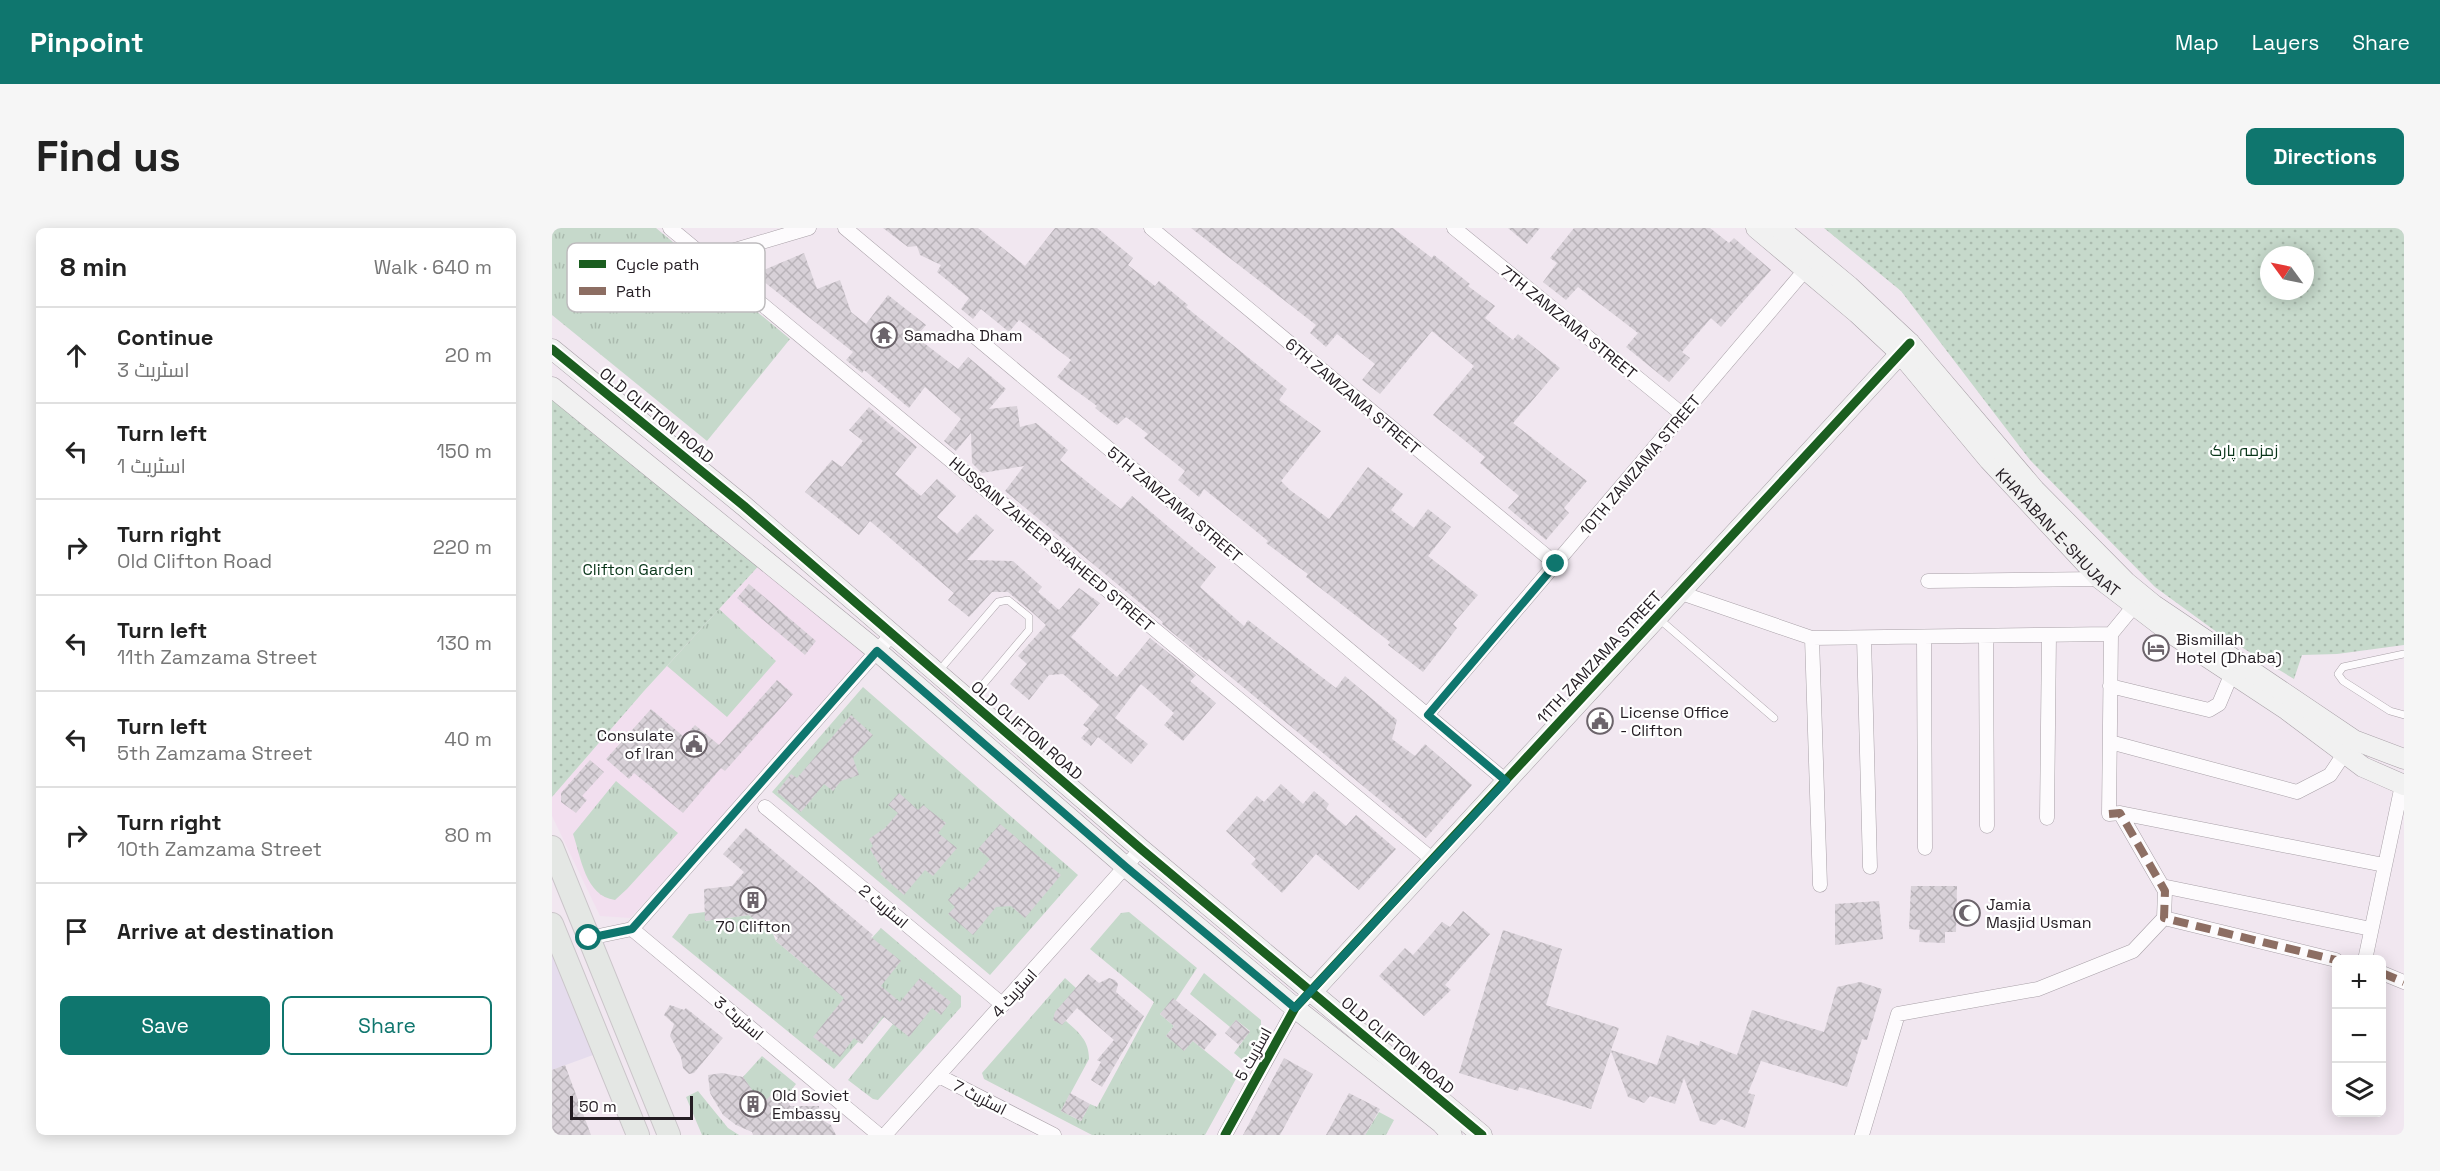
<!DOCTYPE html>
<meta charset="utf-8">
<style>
body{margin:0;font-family:"Space Grotesk",Cairo,sans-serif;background:#f6f6f6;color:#222}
.controls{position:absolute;right:18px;bottom:18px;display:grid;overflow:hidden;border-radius:9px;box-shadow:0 3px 15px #0003}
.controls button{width:54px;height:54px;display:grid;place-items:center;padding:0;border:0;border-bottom:2px solid #e0e0e0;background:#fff;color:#222;font:30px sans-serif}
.compass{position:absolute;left:1708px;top:18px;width:54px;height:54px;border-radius:50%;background:#fff;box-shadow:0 3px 15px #0003;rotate:303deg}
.scale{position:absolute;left:18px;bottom:15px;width:123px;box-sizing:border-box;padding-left:6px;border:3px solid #241d23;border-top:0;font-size:16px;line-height:21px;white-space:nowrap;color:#241d23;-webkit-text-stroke:4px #fff;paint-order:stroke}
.stop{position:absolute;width:18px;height:18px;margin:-14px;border:4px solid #0f766e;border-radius:50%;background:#fff}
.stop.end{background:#0f766e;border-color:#fff;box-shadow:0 2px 6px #0008}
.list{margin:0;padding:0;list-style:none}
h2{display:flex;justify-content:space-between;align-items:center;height:78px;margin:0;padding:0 24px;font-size:26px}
h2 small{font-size:20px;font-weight:400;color:#767676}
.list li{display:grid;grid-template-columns:39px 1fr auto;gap:18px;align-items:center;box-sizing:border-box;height:96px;padding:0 24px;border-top:2px solid #e0e0e0}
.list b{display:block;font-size:22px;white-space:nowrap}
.list p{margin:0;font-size:20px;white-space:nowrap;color:#767676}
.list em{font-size:20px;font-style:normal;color:#767676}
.actions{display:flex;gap:12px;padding:18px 24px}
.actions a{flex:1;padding:14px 0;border:2px solid #0f766e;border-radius:9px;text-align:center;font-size:21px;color:#0f766e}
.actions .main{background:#0f766e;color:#fff}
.icon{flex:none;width:33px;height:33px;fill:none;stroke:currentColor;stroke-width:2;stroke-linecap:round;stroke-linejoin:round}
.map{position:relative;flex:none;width:1852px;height:907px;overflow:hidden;border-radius:9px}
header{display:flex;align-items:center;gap:36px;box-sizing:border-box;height:84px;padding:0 30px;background:#0f766e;color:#fff}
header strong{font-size:28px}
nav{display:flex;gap:33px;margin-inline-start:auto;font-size:21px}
.intro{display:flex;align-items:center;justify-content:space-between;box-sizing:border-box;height:144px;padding:0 36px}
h1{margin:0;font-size:42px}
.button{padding:15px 27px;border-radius:9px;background:#0f766e;color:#fff;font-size:21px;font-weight:700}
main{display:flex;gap:36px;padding:0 36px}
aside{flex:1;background:#fff;border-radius:9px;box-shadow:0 3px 15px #0003}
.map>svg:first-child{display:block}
.built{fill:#f2dfef}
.education{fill:#e5dced}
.grass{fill:url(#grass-tufts)}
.park{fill:url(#park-dots);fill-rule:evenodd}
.building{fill:url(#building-cross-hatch)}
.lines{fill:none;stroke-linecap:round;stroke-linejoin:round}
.lane-casing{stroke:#a8a0a7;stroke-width:8}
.street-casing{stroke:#a8a0a7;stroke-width:15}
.secondary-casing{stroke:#a8a0a7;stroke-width:21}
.primary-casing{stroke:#cac5c9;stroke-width:24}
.lane{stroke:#fdfbfd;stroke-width:7}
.street{stroke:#fdfbfd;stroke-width:14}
.secondary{stroke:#f1f1f1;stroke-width:20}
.primary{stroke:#e4e7e4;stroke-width:22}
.quiet{stroke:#8d6e63;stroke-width:8;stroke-dasharray:15 8;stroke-linecap:butt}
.cycleway-casing{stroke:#fff;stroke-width:13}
.cycleway{stroke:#1b5e20;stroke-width:9}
.route{stroke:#0f766e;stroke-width:8}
.labels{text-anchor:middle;stroke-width:4.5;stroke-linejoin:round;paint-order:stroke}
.street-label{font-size:16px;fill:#241d23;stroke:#fff}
.poi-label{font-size:16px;fill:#241d23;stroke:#fff;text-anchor:start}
.park-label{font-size:16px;fill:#09361a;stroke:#fff}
.key{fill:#fff;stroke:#bdbbbd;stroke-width:1.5}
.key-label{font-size:16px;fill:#241d23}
</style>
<header>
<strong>Pinpoint</strong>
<nav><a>Map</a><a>Layers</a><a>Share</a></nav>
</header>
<div class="intro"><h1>Find us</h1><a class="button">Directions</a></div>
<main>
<aside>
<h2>8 min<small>Walk · 640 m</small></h2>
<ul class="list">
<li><svg class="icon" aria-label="ahead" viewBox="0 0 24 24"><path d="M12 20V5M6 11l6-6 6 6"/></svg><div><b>Continue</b><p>اسٹریٹ 3</p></div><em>20 m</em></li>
<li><svg class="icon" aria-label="left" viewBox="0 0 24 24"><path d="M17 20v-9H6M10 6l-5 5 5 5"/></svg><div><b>Turn left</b><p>اسٹریٹ 1</p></div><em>150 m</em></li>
<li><svg class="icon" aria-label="right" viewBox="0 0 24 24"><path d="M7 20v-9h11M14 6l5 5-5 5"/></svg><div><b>Turn right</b><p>Old Clifton Road</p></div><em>220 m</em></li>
<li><svg class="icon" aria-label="left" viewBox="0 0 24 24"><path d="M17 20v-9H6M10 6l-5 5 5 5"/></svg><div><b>Turn left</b><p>11th Zamzama Street</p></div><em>130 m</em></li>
<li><svg class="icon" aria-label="left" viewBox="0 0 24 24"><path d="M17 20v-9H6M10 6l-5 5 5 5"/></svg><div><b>Turn left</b><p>5th Zamzama Street</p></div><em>40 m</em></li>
<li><svg class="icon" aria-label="right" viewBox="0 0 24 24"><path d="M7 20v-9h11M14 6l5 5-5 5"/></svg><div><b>Turn right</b><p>10th Zamzama Street</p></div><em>80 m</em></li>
<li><svg class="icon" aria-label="arrive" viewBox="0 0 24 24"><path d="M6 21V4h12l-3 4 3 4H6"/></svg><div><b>Arrive at destination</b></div></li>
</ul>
<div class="actions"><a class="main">Save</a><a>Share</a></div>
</aside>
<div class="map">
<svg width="1852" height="907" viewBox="0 0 1852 907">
<defs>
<pattern id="grass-tufts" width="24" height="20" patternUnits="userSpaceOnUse" patternTransform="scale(1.5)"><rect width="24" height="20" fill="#c6d9cb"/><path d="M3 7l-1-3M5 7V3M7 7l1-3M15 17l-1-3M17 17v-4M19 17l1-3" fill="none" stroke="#aabaae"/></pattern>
<pattern id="park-dots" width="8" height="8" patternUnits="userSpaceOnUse" patternTransform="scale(1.5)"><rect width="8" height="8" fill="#c6d9cb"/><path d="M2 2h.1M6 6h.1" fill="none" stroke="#aabaae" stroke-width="1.8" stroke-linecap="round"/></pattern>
<pattern id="building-cross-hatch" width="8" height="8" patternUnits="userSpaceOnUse" patternTransform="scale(1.5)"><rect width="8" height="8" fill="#d8d1d8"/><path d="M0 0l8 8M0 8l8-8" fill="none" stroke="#b9b3b9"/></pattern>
</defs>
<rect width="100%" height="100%" fill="#f1e7f0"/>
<path class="built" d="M213 331 325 423 78 690 48 688 0 588V569L92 463Z"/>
<path class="education" d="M0 697 52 823 0 842Z"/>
<path class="grass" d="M0 0H104L238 111 155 213 0 87Z
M167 381 224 433 175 489 115 438Z
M311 459 526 647 438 747 220 564Z
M64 553 126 605 75 661 63 672C33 668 29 629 21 606Z
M153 684V693L197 687 221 706 224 713 277 757 329 700 409 768V779L326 872 321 871 296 852 341 796 332 789 310 816 306 814 282 841 120 709 137 686Z
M577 684 645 740 624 772 608 786 622 798 614 808 641 813 685 849 653 907H540L432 851 430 845 513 750 524 760 503 785 502 791 509 796 514 793C527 805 537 812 537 831L509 883 529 893 538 876 545 879 602 774 538 721 569 685Z
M652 745 709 792V807L694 835 682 825 698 803 684 792 678 799 638 766Z
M210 828 244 856 234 869 229 865 220 866 214 874 198 868 195 864 199 861 191 849Z
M146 863 176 900 187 907H150L134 869Z
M827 884 842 892 834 907H813Z"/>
<path class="park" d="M1272 0H1852V417L1785 426 1750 427 1742 451 1666 405 1603 359 1478 232 1349 63ZM1717 27H1753V63H1717Z
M0 159 213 331 92 463 0 569Z"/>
<path class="building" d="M331 0H426L473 38 503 0H545L581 30 576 37 603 58 607 53 636 77 634 79 735 161 727 172 769 203 729 253 738 262 777 291 816 239 851 266 839 282 862 300 876 281 899 299 876 328 926 367 901 396 905 400 871 444 836 417 838 414 754 349 756 346 714 315 716 313 652 261 647 269 626 252 633 243 592 210 596 206 574 189 565 197 543 180 545 178 505 149 519 132 467 92 457 104 429 81 421 91 409 81 417 70 385 44 389 37 368 27 365 18 356 19Z
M639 0H841L880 30 882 27 918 56 916 58 943 78 933 90 961 112 966 106 1008 140 961 195 1035 253 1012 280 1017 285 994 312 956 280 967 268 928 235 933 229 881 187 922 138 880 103 828 166 810 152 823 136 785 106 774 119 758 105 764 97Z
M956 0H988L975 16Z
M1022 0H1158L1177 15 1182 10 1219 42 1169 99 1159 90 1130 124 1138 130 1117 154 1074 119 1086 105 1026 59 1014 72 991 54 1005 35 998 30Z
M252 25 265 61 288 52 299 84 314 96 336 67 374 97 364 109 406 141 416 129 454 161 437 181 465 178 468 199 484 195 516 222 508 232 569 281 580 268 664 339 648 359 692 398 696 392 784 460 793 448 845 492 840 511 863 528 873 516 920 557 874 610 657 431 655 433 610 396 611 394 453 263 472 238 430 245 420 235 419 205 404 223 392 213 409 191 373 159 357 180 312 142 310 145 294 132 301 124 202 46Z
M317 179 365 219 343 246 369 268 385 251 404 268 385 289 405 306 424 286 442 302 415 332 461 333 490 359 486 364 507 382 527 360 548 375 519 409 565 449 598 410 644 447 638 453 664 475 631 513 612 497 622 485 589 456 563 490 596 516 579 536 546 509 539 518 529 510 537 501 531 497 547 477 511 446 497 447 477 472 458 456 475 436 466 428 494 397 481 385 456 364H440L417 389 396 372 402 365 318 293 307 307 253 264 280 232 290 239 311 213 297 202Z
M197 356 264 413 253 427 185 370Z
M225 452 241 466 173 543 169 540 131 585 82 545 77 551 54 531 99 481 132 509 143 497 167 517Z
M299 487 321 507 301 530 307 547 289 553 281 563 272 556 249 584 225 564 239 546 245 550Z
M38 532 52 544 30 568 35 572 24 585 9 574V565Z
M729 556 751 576 762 563 777 576 774 581 794 598 804 587 844 621 807 662 764 626 730 665 699 636 704 631 674 603 705 568 712 574Z
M347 565 366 582 371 577 394 595 386 605 405 620 381 648 373 642 352 667 328 646 331 643 318 621 321 618 317 611 333 600 346 585 336 577Z
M448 596 509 647 473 690 459 678 444 679 421 707 396 686 403 679 396 672 407 659 411 662 438 631 426 621Z
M194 600 321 707 319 709 349 733 329 758 348 774 368 750 399 774 389 787 380 780 357 809 331 788 310 816 302 810 288 829 261 809 292 770 224 713 226 710 197 687 153 693 152 661 180 658 192 644 171 626Z
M1359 658H1405L1404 704H1393V715L1367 714 1368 702 1357 701Z
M1327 673 1331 711 1283 717V676Z
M911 683 938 706 893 757 899 762 872 788 827 748 853 720 861 727 890 694 898 699Z
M951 702 1010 721 994 777 1067 800 1059 822 1105 837 1115 807 1147 818 1148 813 1185 827 1200 782 1272 804 1285 759 1308 754 1330 761 1315 812 1310 811 1295 859 1209 833 1196 865 1203 867 1193 900 1169 891 1163 897 1148 893 1132 850 1123 876 1098 868 1092 875 1076 869 1059 823 1039 881 967 859 966 863 907 845Z
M536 746 547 755 557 750 563 752 566 756 564 764 592 788 550 859 539 852 549 834 545 832 562 812 525 780 510 797 501 792 503 784Z
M621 770 665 806 652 822 641 813 632 823 614 808 622 798 608 786Z
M118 777 132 782 134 780 171 810 142 845 137 846 131 840 129 829 118 808 122 796 112 787Z
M684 792 698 804 687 817 673 805Z
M732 830 761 846 728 907H691Z
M13 837 39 907H0V842Z
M170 845 191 849 210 876 220 866 226 865 234 869 238 878H267L266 890 279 897 284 907H201L200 904 184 897 171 887 158 865 156 847Z
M518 865 538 876 529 893 509 883Z
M797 865 828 881 813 907H774Z"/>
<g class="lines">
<g class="lane-casing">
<path id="lane" d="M1106 390 1222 490
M1852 426 1791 439 1786 446 1791 453 1838 483 1852 487
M386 444 446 374 456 372 477 389V402L418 472"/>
</g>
<g class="street-casing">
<path id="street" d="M118 0 881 632
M293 0 954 553
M599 0 1004 336
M902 0 1131 187
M156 30 257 0
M1376 353 1548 351
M1126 364 1260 410 1268 657
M1559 406 1557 586 1568 585 1613 663 1612 690 1784 732
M1434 408 1435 598
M1372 409 1373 620
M1260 410 1559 406 1582 378
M1312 410 1318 639
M1558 458 1657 482 1667 476 1680 445
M875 487 1254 41
M1558 514 1745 564 1778 547 1792 526
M213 579 451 777
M1568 585 1832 637
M1495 590 1497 407
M1610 658 1819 701
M80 701 341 405
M37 710 80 701 327 907
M1813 732 1850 557
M1830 745 1852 754
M387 848 502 907
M333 907 589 621
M673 907 743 780 760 764
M1310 907 1346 786 1486 761 1581 723 1612 690"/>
</g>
<g class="secondary-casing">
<g id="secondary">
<path id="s1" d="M1204 0 1305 85 1348 125 1437 232 1548 351 1620 406 1735 482 1811 539 1852 557"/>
<path d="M1227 0 1297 58 1358 115 1483 262 1574 354 1602 377 1802 512 1852 531"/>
<path d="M0 121 192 278 589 621 930 907"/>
<path d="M0 159 325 423 574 639 743 780 889 895 900 907"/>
<path d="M760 764 1358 115"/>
</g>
</g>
<g class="primary-casing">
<path id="primary" d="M0 619 117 907
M0 696 86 907"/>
</g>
<use href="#lane" class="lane"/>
<use href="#street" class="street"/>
<use href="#secondary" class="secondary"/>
<use href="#primary" class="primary"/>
<path class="quiet" d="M1557 586 1568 585 1613 663 1612 690 1784 732
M1830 745 1852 754"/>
<g class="cycleway-casing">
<path id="cycleway" d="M0 121 192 278 589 621 930 907
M673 907 743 780 1358 115"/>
</g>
<use href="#cycleway" class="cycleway"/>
</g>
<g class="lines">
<path class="route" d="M37 710 80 701 325 423 574 639 743 780 954 553 876 487 1004 336"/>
</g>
<defs>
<g id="temple-ring" transform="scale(1.35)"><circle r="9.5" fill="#fff" stroke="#6c646b" stroke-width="1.5"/><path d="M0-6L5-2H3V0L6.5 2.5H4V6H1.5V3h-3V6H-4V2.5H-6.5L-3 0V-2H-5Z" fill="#6c646b"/></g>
<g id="hotel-ring" transform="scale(1.35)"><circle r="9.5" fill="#fff" stroke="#6c646b" stroke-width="1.5"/><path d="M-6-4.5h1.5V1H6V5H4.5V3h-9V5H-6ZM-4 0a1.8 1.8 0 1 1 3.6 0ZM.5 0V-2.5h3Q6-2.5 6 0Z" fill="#6c646b"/></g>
<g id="civic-ring" transform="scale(1.35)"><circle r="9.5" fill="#fff" stroke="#6c646b" stroke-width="1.5"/><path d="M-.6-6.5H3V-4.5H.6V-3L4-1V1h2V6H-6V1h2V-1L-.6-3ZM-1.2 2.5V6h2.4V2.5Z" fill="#6c646b"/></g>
<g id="building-ring" transform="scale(1.35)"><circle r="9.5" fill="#fff" stroke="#6c646b" stroke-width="1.5"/><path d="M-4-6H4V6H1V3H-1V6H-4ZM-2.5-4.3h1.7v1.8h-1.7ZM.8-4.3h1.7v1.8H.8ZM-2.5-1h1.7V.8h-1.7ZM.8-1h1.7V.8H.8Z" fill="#6c646b"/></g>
<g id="mosque-ring" transform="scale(1.35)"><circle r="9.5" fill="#fff" stroke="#6c646b" stroke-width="1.5"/><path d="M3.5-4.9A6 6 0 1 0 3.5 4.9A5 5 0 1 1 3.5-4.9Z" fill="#6c646b"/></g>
</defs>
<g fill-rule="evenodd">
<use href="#temple-ring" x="332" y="107"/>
<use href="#hotel-ring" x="1604" y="420"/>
<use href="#civic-ring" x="1048" y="493"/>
<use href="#civic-ring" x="142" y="516"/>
<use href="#building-ring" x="201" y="672"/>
<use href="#mosque-ring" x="1415" y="685"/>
<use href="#building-ring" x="201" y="876"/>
</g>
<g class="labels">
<g class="street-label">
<text transform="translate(1017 94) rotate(39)" y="6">7TH ZAMZAMA STREET</text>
<text transform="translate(801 168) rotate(40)" y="6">6TH ZAMZAMA STREET</text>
<text transform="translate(105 187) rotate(39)" y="6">OLD CLIFTON ROAD</text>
<text transform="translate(1088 237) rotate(-50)" y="6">10TH ZAMZAMA STREET</text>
<text transform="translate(623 276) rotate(40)" y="6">5TH ZAMZAMA STREET</text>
<text dy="6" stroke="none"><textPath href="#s1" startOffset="430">KHAYABAN-E-SHUJAAT</textPath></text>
<text transform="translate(500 316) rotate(40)" y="6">HUSSAIN ZAHEER SHAHEED STREET</text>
<text transform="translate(1047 429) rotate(-47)" y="6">11TH ZAMZAMA STREET</text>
<text transform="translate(475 502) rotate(41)" y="6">OLD CLIFTON ROAD</text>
<text transform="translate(332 678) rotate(40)" y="6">اسٹریٹ 2</text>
<text transform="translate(462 765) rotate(-48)" y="6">اسٹریٹ 4</text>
<text transform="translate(187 790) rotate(40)" y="6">اسٹریٹ 3</text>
<text transform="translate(846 817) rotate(40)" y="6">OLD CLIFTON ROAD</text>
<text transform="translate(701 826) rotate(-61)" y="6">اسٹریٹ 5</text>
<text transform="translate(428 869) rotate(27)" y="6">اسٹریٹ 7</text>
</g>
<g class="poi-label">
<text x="352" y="113">Samadha Dham</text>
<text x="1624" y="417">Bismillah<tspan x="1624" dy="18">Hotel (Dhaba)</tspan></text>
<text x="1068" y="490">License Office<tspan x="1068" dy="18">- Clifton</tspan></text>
<text x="122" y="513" text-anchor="end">Consulate<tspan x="122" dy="18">of Iran</tspan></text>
<text x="1434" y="682">Jamia<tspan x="1434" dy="18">Masjid Usman</tspan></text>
<text x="201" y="704" text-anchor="middle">70 Clifton</text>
<text x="220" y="873">Old Soviet<tspan x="220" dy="18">Embassy</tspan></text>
</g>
<g class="park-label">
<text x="1692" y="228">زمزمہ پارک</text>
<text x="86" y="347">Clifton Garden</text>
</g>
</g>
<rect x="15" y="15" width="198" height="69" rx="9" class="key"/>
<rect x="27" y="32" width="27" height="8" fill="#1b5e20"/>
<rect x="27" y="59" width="27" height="8" fill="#8d6e63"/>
<g class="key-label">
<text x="64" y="42">Cycle path</text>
<text x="64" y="69">Path</text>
</g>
</svg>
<div class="controls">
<button>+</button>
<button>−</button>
<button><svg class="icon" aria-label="layers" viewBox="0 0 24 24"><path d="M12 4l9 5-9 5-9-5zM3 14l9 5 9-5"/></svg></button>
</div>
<svg class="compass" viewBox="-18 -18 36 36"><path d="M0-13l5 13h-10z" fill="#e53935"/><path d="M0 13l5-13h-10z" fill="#767676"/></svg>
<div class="scale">50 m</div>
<div class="stop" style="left:37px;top:710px"></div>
<div class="stop end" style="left:1004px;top:336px"></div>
</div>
</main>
